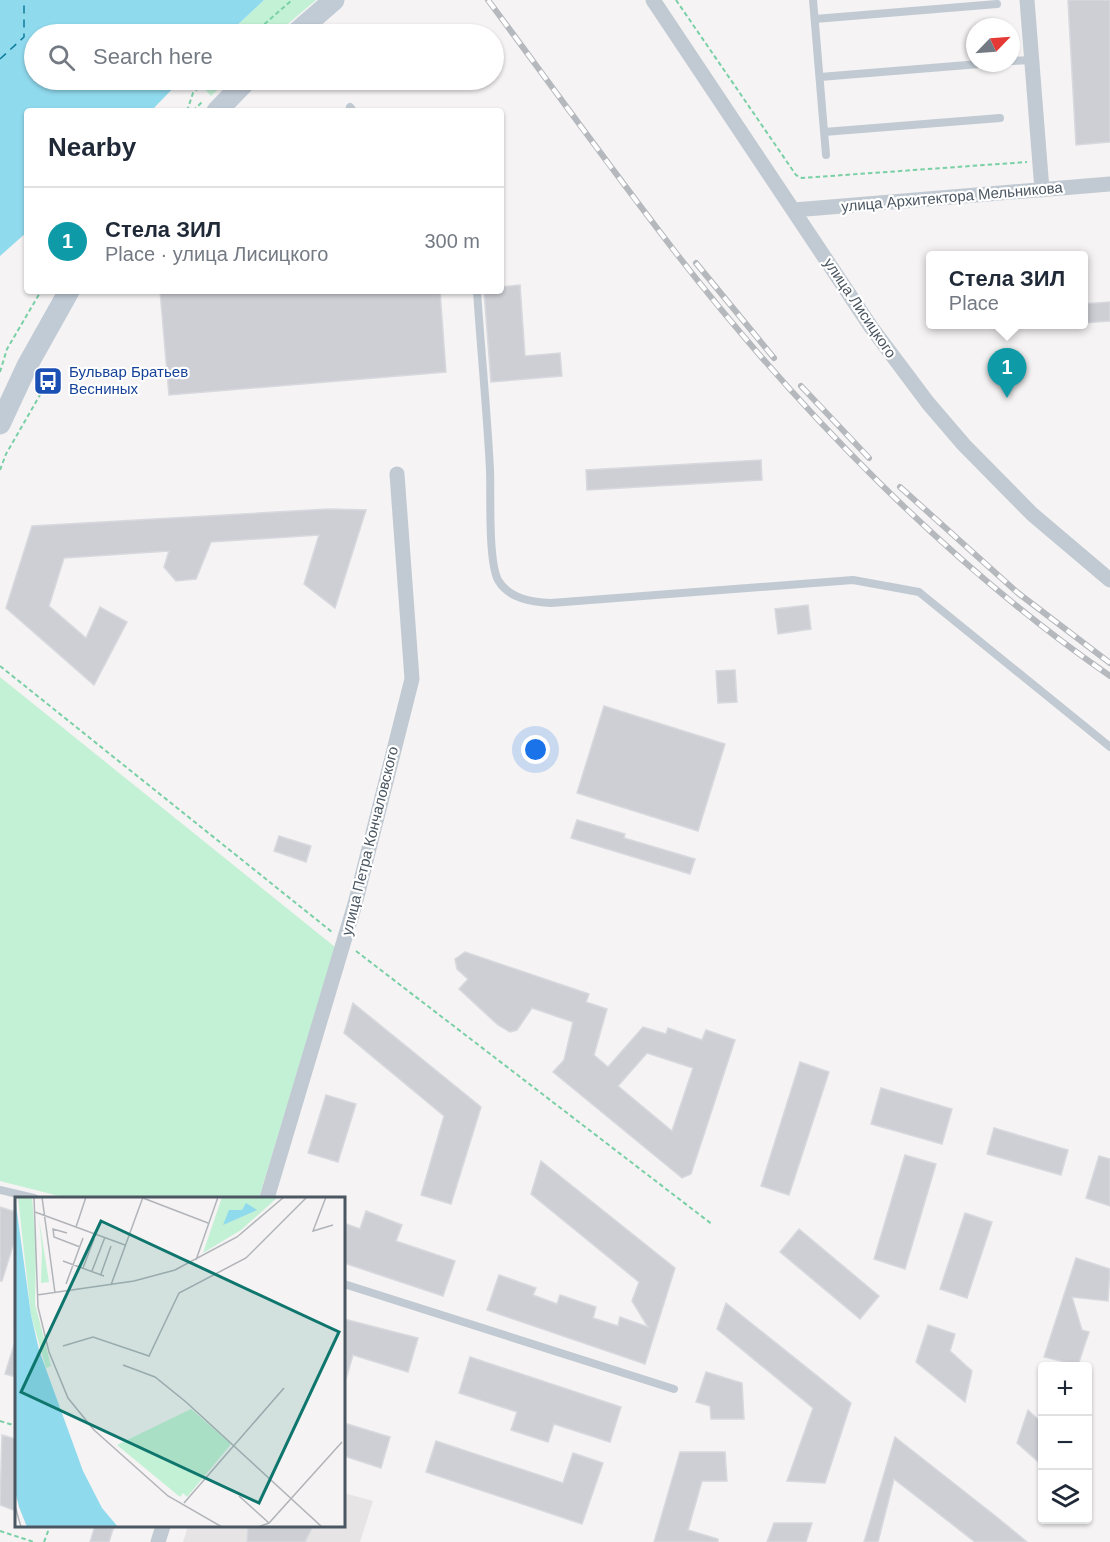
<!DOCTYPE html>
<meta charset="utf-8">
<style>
body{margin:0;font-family:Helvetica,sans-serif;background:#f6f6f7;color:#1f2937}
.controls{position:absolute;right:18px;bottom:18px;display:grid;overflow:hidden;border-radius:6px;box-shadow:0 2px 4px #0004}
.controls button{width:54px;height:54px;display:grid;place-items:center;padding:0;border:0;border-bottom:2px solid #e0e1e3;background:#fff;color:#1f2937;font:30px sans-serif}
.compass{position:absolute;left:966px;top:18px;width:54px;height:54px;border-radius:50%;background:#fff;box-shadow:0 2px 4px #0004;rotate:65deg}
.you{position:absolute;left:536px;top:750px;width:21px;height:21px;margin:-15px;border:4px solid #fff;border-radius:50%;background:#1a73e8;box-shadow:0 0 0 9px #1a73e833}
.badge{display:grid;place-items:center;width:39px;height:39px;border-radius:50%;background:#7c3aed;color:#fff;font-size:20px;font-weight:700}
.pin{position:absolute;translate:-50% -50px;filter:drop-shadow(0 2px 3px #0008)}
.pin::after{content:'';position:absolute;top:32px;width:21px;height:18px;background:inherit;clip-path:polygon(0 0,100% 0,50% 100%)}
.popup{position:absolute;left:926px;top:251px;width:162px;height:78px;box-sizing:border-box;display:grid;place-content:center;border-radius:6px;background:#fff;filter:drop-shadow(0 2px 4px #0005);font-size:20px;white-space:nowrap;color:#747a83}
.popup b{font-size:22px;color:#1f2937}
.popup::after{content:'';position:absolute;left:50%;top:100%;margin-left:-12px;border:12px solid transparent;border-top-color:#fff}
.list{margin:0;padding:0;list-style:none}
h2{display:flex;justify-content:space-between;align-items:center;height:78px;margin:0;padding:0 24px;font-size:26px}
h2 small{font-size:20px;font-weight:400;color:#747a83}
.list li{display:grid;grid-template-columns:39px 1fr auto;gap:18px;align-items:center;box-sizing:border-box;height:108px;padding:0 24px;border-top:2px solid #e0e1e3}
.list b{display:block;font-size:22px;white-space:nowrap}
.list p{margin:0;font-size:20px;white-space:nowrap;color:#747a83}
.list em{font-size:20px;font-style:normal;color:#747a83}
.icon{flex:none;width:33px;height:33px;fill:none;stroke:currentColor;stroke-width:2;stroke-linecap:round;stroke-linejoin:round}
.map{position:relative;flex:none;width:1110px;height:1542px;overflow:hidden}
.search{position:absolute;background:#fff;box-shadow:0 2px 4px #0004;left:24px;top:24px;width:480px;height:66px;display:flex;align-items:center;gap:15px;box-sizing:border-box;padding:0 21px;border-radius:33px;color:#747a83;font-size:22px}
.panel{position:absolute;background:#fff;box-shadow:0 2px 4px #0004;left:24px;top:108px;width:480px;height:186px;border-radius:6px}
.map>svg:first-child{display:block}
.education{fill:#e6e4e5}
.green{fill:#c3f1d5}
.water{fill:#90daee}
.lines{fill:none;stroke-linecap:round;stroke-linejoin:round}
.ferry{stroke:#0c7c9b;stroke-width:1.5;stroke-dasharray:8 6;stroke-linecap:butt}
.building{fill:#cdcfd5;stroke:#d7d9de;stroke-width:1.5;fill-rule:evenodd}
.path{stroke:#7ad0a6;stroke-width:2;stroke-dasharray:4.5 3;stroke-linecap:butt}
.service{stroke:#c1cad2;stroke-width:8}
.minor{stroke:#c1cad2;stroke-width:15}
.secondary{stroke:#c1cbd6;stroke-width:21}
.rail-casing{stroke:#b5b8bd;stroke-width:6}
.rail{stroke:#fff;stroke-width:4;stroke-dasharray:11;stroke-linecap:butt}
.labels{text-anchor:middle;stroke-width:4.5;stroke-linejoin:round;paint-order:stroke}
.street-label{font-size:15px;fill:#4a5661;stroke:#fff}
.transit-label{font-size:15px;fill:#164399;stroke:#fff;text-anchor:start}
.inset-river{fill:none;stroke:#90daee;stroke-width:3}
.inset-road{fill:none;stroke:#b1b4b9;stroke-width:1.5}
.view{fill:#0f766e;fill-opacity:0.15;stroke:#0f766e;stroke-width:3}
.inset-edge{fill:none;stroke:#4a5661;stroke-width:3}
</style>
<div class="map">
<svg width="1110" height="1542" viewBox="0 0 1110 1542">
<rect width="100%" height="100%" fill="#f5f3f3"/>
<path class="education" d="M344 1493 373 1501 360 1542H183L188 1526H344Z"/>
<path class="green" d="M264 0H316L276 34H228Z
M196 80H228L211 96Z
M0 677 335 947 259 1198H67L0 1181Z"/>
<path class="water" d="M0 0H264L228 34H34V80H181L151 111H27V232L0 256Z"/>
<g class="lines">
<path class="ferry" d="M0 59 24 37V0"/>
</g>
<path class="building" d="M1068 0H1110V142L1076 145Z
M520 285 525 356 560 353 562 376 491 382 484 291H501V287Z
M160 291H440L446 372 169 395Z
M1110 302V321L1083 323V304Z
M761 460 762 480 587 490 586 470Z
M328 509 366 510 335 608 304 584 319 535 211 542 196 579 176 581 164 567 169 551 64 558 49 606 86 638 100 607 127 622 94 685 6 608 32 526Z
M808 605 811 629 778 634 775 609Z
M735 670 737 702 718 703 716 671Z
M604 706 725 744 698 831 577 793Z
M577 820 625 834 624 838 695 859 690 874 571 838Z
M279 836 311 846 306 862 274 851Z
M465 952 589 994 586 1002 607 1009 594 1055 608 1067 643 1027 666 1034 668 1028 702 1040 706 1030 735 1040 691 1174 682 1178 553 1072 564 1060 573 1022 532 1008 517 1030 510 1032 498 1025 459 989 468 979 457 969 455 959ZM647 1053 693 1068 672 1131 618 1086Z
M353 1003 481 1107 451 1204 421 1195 444 1116 344 1033Z
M800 1062 829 1072 789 1195 761 1186Z
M881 1088 952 1109 942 1144 871 1124Z
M326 1095 356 1104 338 1162 308 1153Z
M994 1128 1068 1150 1061 1175 987 1154Z
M905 1155 936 1164 905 1269 874 1259Z
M1099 1156 1110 1159V1206L1086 1198Z
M541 1161 675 1268 645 1364 487 1310 499 1275 536 1288 533 1295 557 1304 560 1295 596 1307 593 1318 618 1326 620 1317 648 1327 632 1301 639 1282 531 1194Z
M0 1207 16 1212V1236L2 1281H0Z
M366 1211 402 1225 396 1241 455 1261 443 1296 344 1263V1223L360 1229Z
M965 1213 992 1222 967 1298 940 1289Z
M799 1229 879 1296 860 1319 780 1252Z
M1076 1258 1110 1269 1108 1301 1072 1297 1082 1330 1089 1332 1078 1365 1044 1357Z
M726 1303 851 1403 825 1483 787 1481 813 1408 717 1329Z
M344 1319 418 1338 408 1372 353 1355 346 1379H344Z
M928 1325 955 1334 950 1351 972 1371 965 1402 916 1362Z
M14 1345 16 1346V1377L5 1374Z
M470 1357 621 1407 610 1442 554 1424 548 1442 511 1430 517 1412 459 1393Z
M706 1372 742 1383 744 1419H711L710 1406 696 1402Z
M1028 1410 1042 1423V1465L1017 1443Z
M344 1423 390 1437 381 1468 344 1456Z
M2 1435 16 1439V1511L0 1505Z
M895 1437 998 1518 1027 1542H975L894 1479 878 1542H864Z
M436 1441 563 1483 573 1453 603 1463 582 1524 426 1472Z
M680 1452H725L727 1481H702L688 1530 718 1539V1542H654Z
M774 1523H812L806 1542H767Z
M95 1526H114L109 1542H90Z
M248 1526H313L305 1542H247Z"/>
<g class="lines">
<path class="path" d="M676 0 796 175 802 178 1027 162
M253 34 292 0
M187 111 193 93 207 80
M193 111 202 102
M0 372 7 349 41 291
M0 470 6 454 48 381
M0 666 332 932
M356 951 713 1225
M0 1421 16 1426
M0 1531 34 1542
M44 1542 50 1526"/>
<path class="service" d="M813 0 826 155
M815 19 997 4
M1011 61 1032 60
M820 77 992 63
M350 107 353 111
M824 132 1000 118
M477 291C481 351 487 411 490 470 491 496 488 560 498 580 509 599 532 602 551 603L853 580 919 592 1110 747
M0 1190 34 1198
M344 1284 674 1389"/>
<path class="minor" d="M653 0 871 327 928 403 964 445 1032 514 1110 580
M1027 0 1042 190
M794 210 1110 184
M267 1198 355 904 412 679 397 474
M158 1542 163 1526"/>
<path class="secondary" d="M295 34 334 0
M217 111 247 80
M0 424 27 366 69 291"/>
<g class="rail-casing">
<path id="rail" d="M488 0C550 84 612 170 676 253 796 408 948 564 1110 676
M696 263 774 358
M801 386 869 458
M900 487 1018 593 1110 663"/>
</g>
<use href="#rail" class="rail"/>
</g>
<defs>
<g id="bus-square" transform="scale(1.5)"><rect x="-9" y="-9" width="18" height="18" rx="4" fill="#1a4fb4" stroke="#fff"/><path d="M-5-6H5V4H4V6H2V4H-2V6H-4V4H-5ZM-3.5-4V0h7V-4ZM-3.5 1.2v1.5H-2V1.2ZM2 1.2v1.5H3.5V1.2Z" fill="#fff"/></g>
</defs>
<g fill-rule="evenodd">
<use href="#bus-square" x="48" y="381"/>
</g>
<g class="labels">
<g class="street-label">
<text transform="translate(952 197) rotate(-5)" y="5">улица Архитектора Мельникова</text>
<text transform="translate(860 308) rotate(56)" y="5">улица Лисицкого</text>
<text transform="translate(370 841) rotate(-76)" y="5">улица Петра Кончаловского</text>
</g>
<g class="transit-label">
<text x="69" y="377">Бульвар Братьев<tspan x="69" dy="17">Весниных</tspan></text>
</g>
</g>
<g transform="translate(15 1197)">
<rect width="330" height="330" fill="#f5f3f3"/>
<path d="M3 0H17L21 50 20 107 36 169 31 171 16 118ZM207 0H263L226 33 188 56ZM24 22 34 85 26 86 27 53ZM176 212 216 247 172 300 168 296 165 300 102 248Z" fill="#c3f1d5"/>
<path d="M0 0 16 118 24 153 68 274 87 311 103 330H12L4 310 0 294ZM231 6 242 13 208 28 214 13H227Z" fill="#90daee"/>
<path class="inset-river" d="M0 127 6 154 0 159M0 188 14 194 49 308 66 330"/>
<path class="inset-road" d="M19 0 23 110 34 155 53 201 79 233 153 299 207 330M27 0 40 96M311 0 298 34 318 28M128 1 193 26M20 15 110 48M61 30 71 0M52 36 38 32 39 40 65 50M181 63 203 0M48 64 89 79M68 71 79 42M77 74 90 40M86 77 96 49M51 87 68 41M96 88 128 0M22 98 119 84 160 73 222 40 269 0M48 149 78 140 134 159 164 96 231 61 292 0M108 168 140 180 171 205 307 330M224 299 254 326M169 306 269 191M0 309 6 330M243 330 254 326 327 245"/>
<path class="view" d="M86 24 324 135 244 306 6 195Z"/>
<rect width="330" height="330" class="inset-edge"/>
</g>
</svg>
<div class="controls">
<button>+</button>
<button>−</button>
<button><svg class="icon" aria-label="layers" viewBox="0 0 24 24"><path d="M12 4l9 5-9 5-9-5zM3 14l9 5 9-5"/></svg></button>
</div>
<svg class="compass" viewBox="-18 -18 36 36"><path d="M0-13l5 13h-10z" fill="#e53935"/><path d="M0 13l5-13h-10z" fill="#747a83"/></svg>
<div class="you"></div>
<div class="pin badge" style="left:1007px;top:398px;background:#0f9aa8">1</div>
<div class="popup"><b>Стела ЗИЛ</b>Place</div>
<div class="search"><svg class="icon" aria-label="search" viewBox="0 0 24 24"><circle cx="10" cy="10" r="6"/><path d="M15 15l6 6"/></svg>Search here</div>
<section class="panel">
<h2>Nearby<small></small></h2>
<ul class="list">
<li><span class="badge" style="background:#0f9aa8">1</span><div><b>Стела ЗИЛ</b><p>Place · улица Лисицкого</p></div><em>300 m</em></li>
</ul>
</section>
</div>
